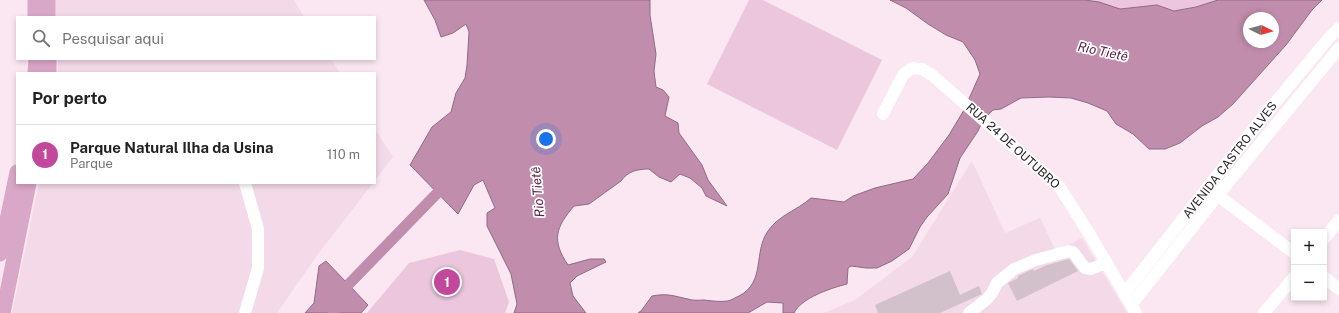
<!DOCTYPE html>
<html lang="pt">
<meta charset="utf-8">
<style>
body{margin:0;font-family:"Public Sans",sans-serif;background:#f2f2f2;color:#222}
.controls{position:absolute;right:12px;bottom:12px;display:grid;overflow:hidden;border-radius:0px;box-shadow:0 2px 6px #0003}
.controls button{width:36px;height:36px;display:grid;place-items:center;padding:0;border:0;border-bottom:1px solid #e0e0e0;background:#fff;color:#222;font:20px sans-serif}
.compass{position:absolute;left:1243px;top:12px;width:36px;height:36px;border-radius:50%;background:#fff;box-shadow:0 2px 6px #0003;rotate:95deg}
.you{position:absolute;left:546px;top:139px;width:14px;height:14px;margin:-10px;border:3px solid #fff;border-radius:50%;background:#1a73e8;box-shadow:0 0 0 6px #1a73e833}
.badge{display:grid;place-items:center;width:26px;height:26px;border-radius:50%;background:#c2489b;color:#fff;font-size:13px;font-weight:700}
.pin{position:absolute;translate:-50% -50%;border:2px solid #fff;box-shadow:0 1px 4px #0006}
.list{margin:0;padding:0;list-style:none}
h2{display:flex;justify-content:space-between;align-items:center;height:52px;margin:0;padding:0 16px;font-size:17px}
h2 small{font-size:13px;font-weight:400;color:#767676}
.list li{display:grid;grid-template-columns:26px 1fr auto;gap:12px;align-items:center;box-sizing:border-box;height:60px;padding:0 16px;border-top:1px solid #e0e0e0}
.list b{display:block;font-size:15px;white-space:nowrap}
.list p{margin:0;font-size:13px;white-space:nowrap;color:#767676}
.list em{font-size:13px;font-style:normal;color:#767676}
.icon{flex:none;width:22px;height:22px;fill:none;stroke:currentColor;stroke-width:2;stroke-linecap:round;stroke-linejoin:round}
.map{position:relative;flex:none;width:1339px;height:313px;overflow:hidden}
.search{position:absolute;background:#fff;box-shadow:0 2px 6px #0003;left:16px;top:16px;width:360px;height:44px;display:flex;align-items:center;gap:10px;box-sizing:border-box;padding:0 14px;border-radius:0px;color:#767676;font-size:15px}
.panel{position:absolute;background:#fff;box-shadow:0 2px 6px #0003;left:16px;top:72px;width:360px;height:112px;border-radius:0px}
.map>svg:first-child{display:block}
.built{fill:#f4d9e8}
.green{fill:#ebc6dc}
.water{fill:#c08dac;stroke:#916b82;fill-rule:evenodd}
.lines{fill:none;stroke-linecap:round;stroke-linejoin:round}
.canal{stroke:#c08dac;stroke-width:11}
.building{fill:#d2c0ca}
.minor{stroke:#fff;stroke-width:12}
.major{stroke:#d9a7c7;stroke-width:15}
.labels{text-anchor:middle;stroke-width:3.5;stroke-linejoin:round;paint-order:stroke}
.street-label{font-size:12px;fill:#241d21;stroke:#fff}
.water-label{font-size:13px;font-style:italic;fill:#5e214a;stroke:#fff}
</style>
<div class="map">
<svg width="1339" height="313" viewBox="0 0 1339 313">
<rect width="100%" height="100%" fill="#fae7f2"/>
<path class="built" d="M55 0H294L304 17H56Z
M58 59H331L340 73H58Z
M375 129 393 157 375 180Z
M972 161 1005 233 1040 218 1056 251 1082 238 1127 313H824L855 300 912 257Z
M39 183H373L318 254 277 313H12Z"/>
<path class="green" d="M749 0H763L882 60 837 150 707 84Z
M1085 0H1218L1196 7 1174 11 1157 5 1120 9 1099 2Z
M460 250 494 259 509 302 505 313H367L409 263Z"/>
<path class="water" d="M424 0H650V15L656 54 654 71 656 87 663 90 669 97 665 116 678 123 679 133 702 165 708 180 727 206 706 196 702 188 690 178 680 174 671 182 659 177 649 169C638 169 628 171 621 181L589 204 574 206C556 227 551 240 568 265L590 259H604L606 262 577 276 570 283 573 296 586 313H514L517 304 511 274 487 226V213L495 208 483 180 474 185 458 214 410 165 432 127 451 112 456 93 465 78 467 65 469 32 466 24 453 33 441 37 435 20Z
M890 0H1085L1099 2 1120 9 1157 5 1174 11 1196 7 1218 0H1322L1312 10 1286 45 1233 104 1218 117 1202 126 1180 143 1165 149H1149L1133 134 1116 124 1107 111 1088 103 1071 98 1049 97 1021 98 1001 109 993 110 983 120 978 131 960 158 948 194 927 217 920 227 909 249 892 261 877 268H866L851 266 848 268 847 284C831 288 801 298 794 313H783V303L767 302 748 313H638L641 311 652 296C667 293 674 296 688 299 693 301 699 300 704 300 712 301 720 302 728 301 732 300 736 297 739 296 766 282 753 252 768 231 779 215 796 211 811 198L844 202 853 196 875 188 913 179 928 163 949 135 964 110 980 74 975 60 963 42 946 35 928 24 906 8ZM1249 18H1273V42H1249Z
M326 261 368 305 361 313H305L314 303 319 266Z"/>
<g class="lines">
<path class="canal" d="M333 313 348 285 448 182"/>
</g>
<path class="building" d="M1069 259 1078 271 1017 301 1008 283 1018 278V276L1033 269 1034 271 1047 265Z
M950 271 960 295 979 286 982 294 940 313H878L875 305Z"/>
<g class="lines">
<path class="minor" d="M883 114 903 75 912 68 922 69 932 75 1059 186 1090 235 1136 313
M1212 191 1294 253
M1324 239 1339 220
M1324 277 1339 289
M1124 294 1259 122 1328 39 1339 28
M1131 305 1218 195 1339 48
M245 313 258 268V229L245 183
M969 313 987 299 992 293 997 283 1014 269 1036 260 1069 251 1073 252 1085 268 1091 269 1106 263
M1264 313 1294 277"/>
<path class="major" d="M35 0V17
M48 0V17
M49 59V73
M35 73 36 59
M0 254 17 172
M3 313 29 183"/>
</g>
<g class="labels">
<g class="street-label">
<text transform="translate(1013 146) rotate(42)" y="4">RUA 24 DE OUTUBRO</text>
<text transform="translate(1230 160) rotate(-52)" y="4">AVENIDA CASTRO ALVES</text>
</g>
<g class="water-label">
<text transform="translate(1103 51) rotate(12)" y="5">Rio Tietê</text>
<text transform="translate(537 192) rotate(-95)" y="5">Rio Tietê</text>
</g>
</g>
</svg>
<div class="controls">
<button>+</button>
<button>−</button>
</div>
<svg class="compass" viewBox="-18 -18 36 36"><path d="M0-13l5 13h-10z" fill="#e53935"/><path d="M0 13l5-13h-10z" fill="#767676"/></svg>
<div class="you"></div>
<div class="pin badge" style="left:447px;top:282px">1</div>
<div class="search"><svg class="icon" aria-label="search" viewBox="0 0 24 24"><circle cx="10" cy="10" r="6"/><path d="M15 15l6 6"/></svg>Pesquisar aqui</div>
<section class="panel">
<h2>Por perto<small></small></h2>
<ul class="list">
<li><span class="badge">1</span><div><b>Parque Natural Ilha da Usina</b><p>Parque</p></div><em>110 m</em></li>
</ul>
</section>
</div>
